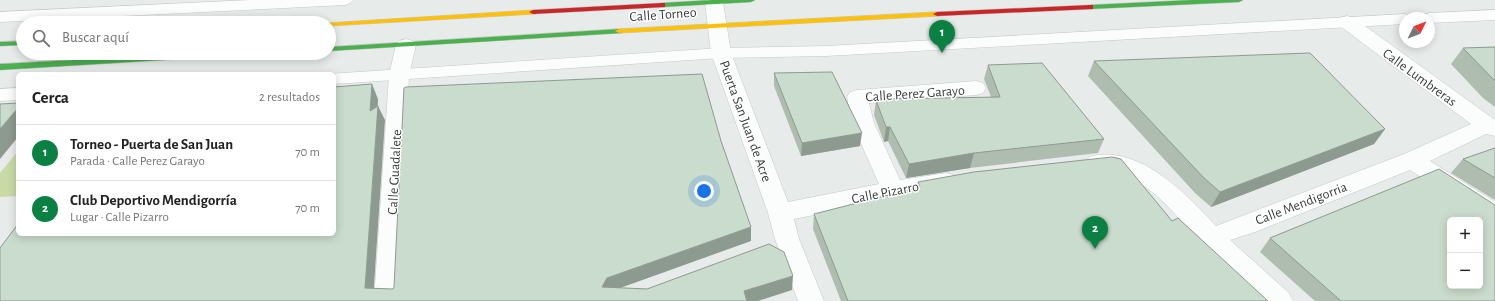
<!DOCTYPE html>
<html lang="es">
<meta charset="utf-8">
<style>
body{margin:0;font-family:"Alegreya Sans",sans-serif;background:#f6f6f6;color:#222}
.controls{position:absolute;right:12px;bottom:12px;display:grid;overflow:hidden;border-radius:6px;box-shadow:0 2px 10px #0003}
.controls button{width:36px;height:36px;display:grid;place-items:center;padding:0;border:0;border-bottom:1px solid #e0e0e0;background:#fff;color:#222;font:20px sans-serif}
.compass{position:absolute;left:1399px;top:12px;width:36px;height:36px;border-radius:50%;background:#fff;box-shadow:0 2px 10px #0003;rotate:47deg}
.you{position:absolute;left:704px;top:191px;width:14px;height:14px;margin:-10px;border:3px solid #fff;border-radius:50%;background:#1a73e8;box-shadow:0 0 0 6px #1a73e833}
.badge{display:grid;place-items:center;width:26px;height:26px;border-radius:50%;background:#0b8043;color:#fff;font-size:13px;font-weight:700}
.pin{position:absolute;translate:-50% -33px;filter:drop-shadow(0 1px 2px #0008)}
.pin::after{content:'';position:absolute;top:21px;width:14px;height:12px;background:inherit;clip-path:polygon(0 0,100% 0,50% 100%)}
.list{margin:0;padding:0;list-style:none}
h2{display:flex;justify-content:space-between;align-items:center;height:52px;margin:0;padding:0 16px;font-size:17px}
h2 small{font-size:13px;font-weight:400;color:#767676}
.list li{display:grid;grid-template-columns:26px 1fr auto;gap:12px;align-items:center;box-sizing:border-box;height:56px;padding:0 16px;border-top:1px solid #e0e0e0}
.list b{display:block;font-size:15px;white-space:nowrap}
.list p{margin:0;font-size:13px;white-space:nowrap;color:#767676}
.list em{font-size:13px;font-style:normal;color:#767676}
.icon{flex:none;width:22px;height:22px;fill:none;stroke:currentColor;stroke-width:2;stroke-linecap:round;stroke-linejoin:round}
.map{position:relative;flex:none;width:1495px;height:301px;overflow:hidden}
.search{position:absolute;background:#fff;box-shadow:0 2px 10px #0003;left:16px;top:16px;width:320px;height:44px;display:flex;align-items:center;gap:10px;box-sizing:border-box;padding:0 14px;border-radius:22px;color:#767676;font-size:15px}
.panel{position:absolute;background:#fff;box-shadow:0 2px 10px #0003;left:16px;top:72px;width:320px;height:164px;border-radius:6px}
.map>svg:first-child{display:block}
.green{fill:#c9daa6}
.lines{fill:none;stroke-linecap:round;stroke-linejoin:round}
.lane-casing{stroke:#c5c8c6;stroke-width:1}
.street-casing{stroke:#c5c8c6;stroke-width:1}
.fast-casing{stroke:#c4c6c5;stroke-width:1}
.slow-casing{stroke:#c4c6c5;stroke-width:1}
.jam-casing{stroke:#c4c6c5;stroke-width:1}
.lane{fill:#fbfcfc;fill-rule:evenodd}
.street{fill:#fbfcfc;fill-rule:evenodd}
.fast{fill:#4caf50;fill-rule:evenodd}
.slow{fill:#ffc107;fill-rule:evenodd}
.jam{fill:#c62828;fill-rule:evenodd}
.wall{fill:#aebdb0}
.shaded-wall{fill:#8d9a90}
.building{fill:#cadccd;stroke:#8d9a90;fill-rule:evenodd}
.labels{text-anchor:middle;stroke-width:3;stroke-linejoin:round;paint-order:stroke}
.street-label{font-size:14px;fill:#3a3d3c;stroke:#fff}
</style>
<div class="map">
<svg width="1495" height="301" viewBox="0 0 1495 301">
<rect width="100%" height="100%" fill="#e7ebe9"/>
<path class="green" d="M18 151V196L0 197V173Z"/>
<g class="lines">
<g class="lane-casing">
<path id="lane" d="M250 0H353L350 3 345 5 0 22V12Z
M1495 10V20L1429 23V18H1421L1423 15 1429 13Z
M1405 14 1411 16 1412 18H1405V24L826 56 721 58 334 84V74H328L721 48 826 46Z
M18 88V100L0 101V89Z"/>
</g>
<g class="street-casing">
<path id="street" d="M706 0H722L723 2 731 53 788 202 879 184 852 123 847 97 850 92 857 90 976 81 983 83 986 88 983 93 976 95 869 103 874 123 900 180 946 173 954 175 957 181 954 187 946 189 794 219 799 239 824 301H798L775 239 768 213 711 53 705 2Z
M1347 16 1354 18 1495 120V136L1486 134 1430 161 1495 202V223L1487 220 1410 170 1255 232 1230 240 1289 293 1293 301H1263C1243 282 1222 264 1203 244 1178 219 1156 187 1122 174 1112 170 1100 172 1089 169L1086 163 1089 157C1138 143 1186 194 1216 226L1404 154 1471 124 1340 26 1338 22 1340 18Z
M406 39 413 41 416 45 409 75 400 301H374L389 75 396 45 399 41Z"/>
</g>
<g class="fast-casing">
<path id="fast" d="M712 0H755L751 2 662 7 658 5 662 3Z
M1192 0H1243L1239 2 1090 9 1086 7 1090 5Z
M619 29 623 31 622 33 329 51V47Z
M23 41V45L0 46V42Z
M203 53H251L247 55 0 70V64Z"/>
</g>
<g class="slow-casing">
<path id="slow" d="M533 10H536V14L329 26V23H326Z
M937 12 941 14 940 16 619 33 615 31 619 29Z"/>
</g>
<g class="jam-casing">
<path id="jam" d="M662 3H665V7L533 14 529 12 533 10Z
M1090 5H1093V9L937 16 933 14 937 12Z"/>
</g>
<use href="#lane" class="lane"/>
<use href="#street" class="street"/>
<use href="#fast" class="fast"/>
<use href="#slow" class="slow"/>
<use href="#jam" class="jam"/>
</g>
<path class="wall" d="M1495 47V107L1483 98 1451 64 1463 48Z
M1094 61 1385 129 1374 144 1211 207 1195 193 1088 76Z
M988 65 1104 139 1098 153 970 168 906 178 888 141 884 142 874 115 876 100 991 97 984 79Z
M774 73 860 146 801 156 774 86Z
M1495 148V200L1451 173 1463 159Z
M918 182 1172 221 1268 301H841L813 229 814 214 917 188Z
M1270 238 1495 301H1315L1260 252Z"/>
<path class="shaded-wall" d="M372 84 378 99 377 125 370 111Z
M378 106 385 120 373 301 365 288Z
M18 108V137L0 159V129Z
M886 127H890L888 141 884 142Z
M1385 129 1374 144 1211 207 1220 192Z
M862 133 860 146 801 156 802 143Z
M974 153 970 168 906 178 909 164Z
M751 227V241L609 292 602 287 607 278Z
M793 276 792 290 758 301H744V291Z"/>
<path class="building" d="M1495 47V81L1463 48Z
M1310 53 1385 129 1220 192 1204 178 1094 61Z
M1042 63 1104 139 974 153 909 164 890 127H886L876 100 878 99 1000 97 988 65Z
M832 72 862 133 802 143 774 73Z
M702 74 721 141 751 227 607 278 602 287 647 289 769 244 784 252 793 276 744 291 747 301H0V248L18 224V234H334V87L372 84 370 111 378 106 365 288 393 289 394 287 404 88 406 87Z
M18 103V108L0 129V104Z
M1495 148V178L1463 159Z
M1112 157 1121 159 1172 221 1178 218 1268 301H848L814 214 920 187 918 182 974 172Z
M1439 169 1495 205V301H1341L1270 238ZM1450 220H1480V286H1450Z"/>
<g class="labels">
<g class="street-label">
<text transform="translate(663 14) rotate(-4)" y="5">Calle Torneo</text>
<text transform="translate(1420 77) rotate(36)" y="5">Calle Lumbreras</text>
<text transform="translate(915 93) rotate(-4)" y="5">Calle Perez Garayo</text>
<text transform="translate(746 121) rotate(70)" y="5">Puerta San Juan de Acre</text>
<text transform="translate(394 172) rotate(-87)" y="5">Calle Guadalete</text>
<text transform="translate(885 192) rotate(-11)" y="5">Calle Pizarro</text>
<text transform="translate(1301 203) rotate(-21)" y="5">Calle Mendigorria</text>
</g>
</g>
</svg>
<div class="controls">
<button>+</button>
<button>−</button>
</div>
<svg class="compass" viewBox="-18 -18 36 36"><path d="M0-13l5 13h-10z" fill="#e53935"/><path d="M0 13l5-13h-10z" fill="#767676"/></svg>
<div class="you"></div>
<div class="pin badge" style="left:942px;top:53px">1</div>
<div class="pin badge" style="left:1095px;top:249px">2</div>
<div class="search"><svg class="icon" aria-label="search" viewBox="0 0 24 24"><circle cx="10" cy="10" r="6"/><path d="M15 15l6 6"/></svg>Buscar aquí</div>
<section class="panel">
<h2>Cerca<small>2 resultados</small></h2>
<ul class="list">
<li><span class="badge">1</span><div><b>Torneo - Puerta de San Juan</b><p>Parada · Calle Perez Garayo</p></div><em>70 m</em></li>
<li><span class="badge">2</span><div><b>Club Deportivo Mendigorría</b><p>Lugar · Calle Pizarro</p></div><em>70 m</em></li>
</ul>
</section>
</div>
